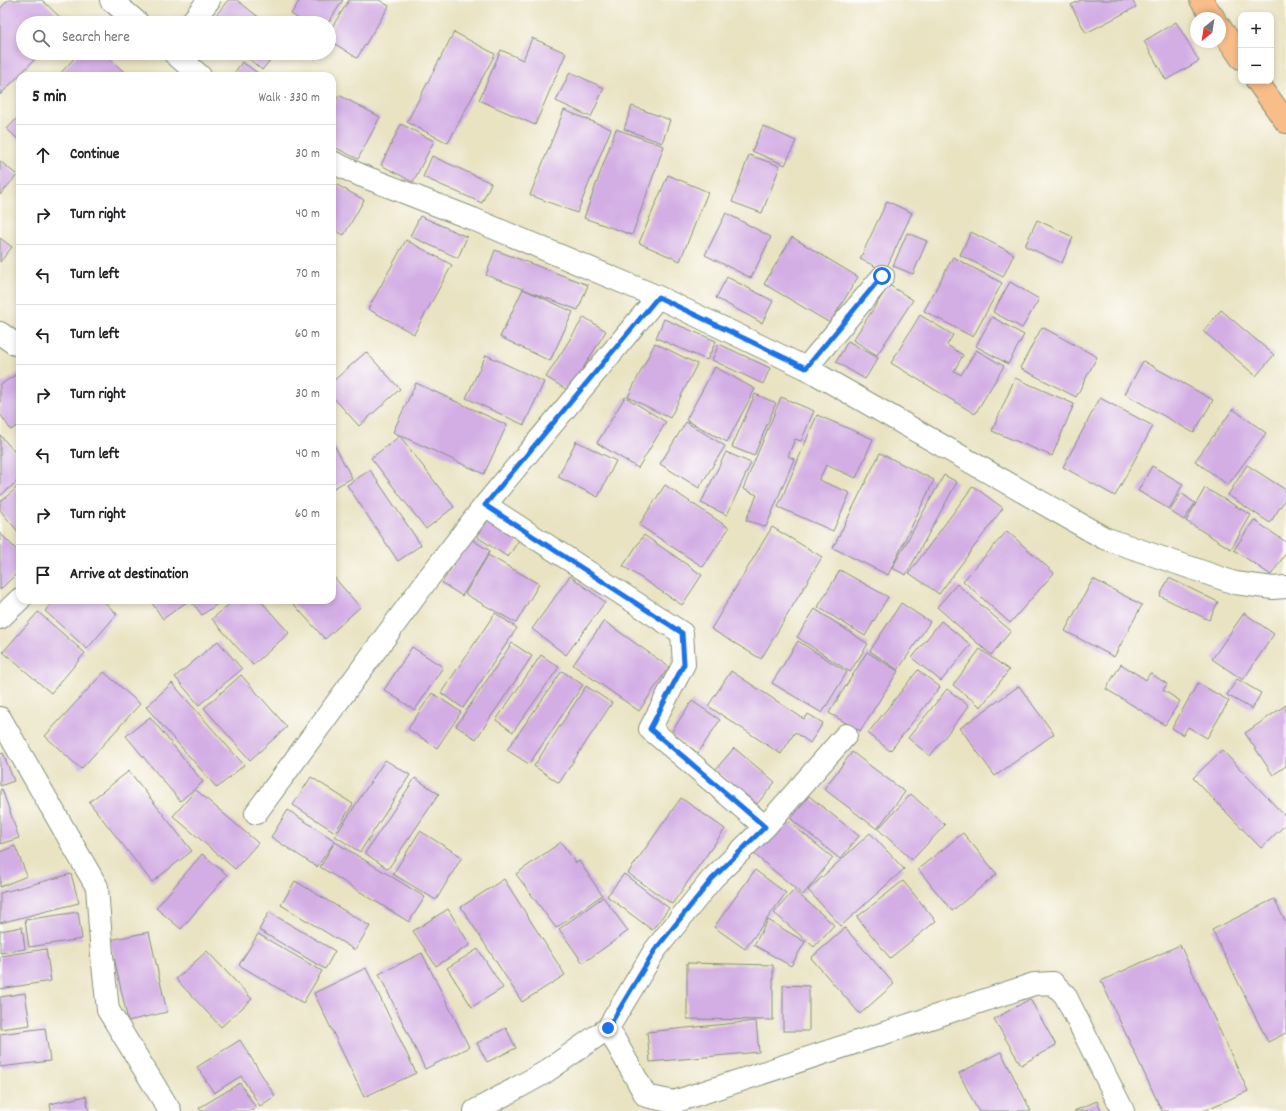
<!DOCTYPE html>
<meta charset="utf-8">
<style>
body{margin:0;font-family:Dekko,sans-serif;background:#f6f6f6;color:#202124}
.controls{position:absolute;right:12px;top:12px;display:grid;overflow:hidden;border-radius:8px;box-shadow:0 2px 6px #0003}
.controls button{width:36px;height:36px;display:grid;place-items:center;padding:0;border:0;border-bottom:1px solid #e0e0e0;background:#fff;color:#202124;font:20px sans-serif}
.compass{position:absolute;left:1190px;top:12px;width:36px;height:36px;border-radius:50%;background:#fff;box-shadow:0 2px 6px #0003;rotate:210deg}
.stop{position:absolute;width:12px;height:12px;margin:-9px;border:3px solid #1a73e8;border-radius:50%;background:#fff}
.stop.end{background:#1a73e8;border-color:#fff;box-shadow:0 1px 4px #0008}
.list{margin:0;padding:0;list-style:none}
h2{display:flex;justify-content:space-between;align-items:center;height:52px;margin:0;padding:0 16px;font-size:17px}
h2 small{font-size:13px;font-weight:400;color:#757577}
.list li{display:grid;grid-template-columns:26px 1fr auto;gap:12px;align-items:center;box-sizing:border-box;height:60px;padding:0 16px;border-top:1px solid #e0e0e0}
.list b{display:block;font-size:15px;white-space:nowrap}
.list em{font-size:13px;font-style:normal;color:#757577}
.icon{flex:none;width:22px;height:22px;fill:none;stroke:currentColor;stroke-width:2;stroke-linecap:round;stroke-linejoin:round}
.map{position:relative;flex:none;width:1286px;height:1111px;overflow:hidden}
.search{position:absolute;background:#fff;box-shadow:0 2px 6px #0003;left:16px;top:16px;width:320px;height:44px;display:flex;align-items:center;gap:10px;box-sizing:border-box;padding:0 14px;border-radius:22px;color:#757577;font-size:15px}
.panel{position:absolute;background:#fff;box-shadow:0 2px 6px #0003;left:16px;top:72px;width:320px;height:532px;border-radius:12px}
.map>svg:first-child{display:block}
.building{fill:#d3aee5}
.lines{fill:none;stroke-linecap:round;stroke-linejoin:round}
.minor-casing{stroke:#84907b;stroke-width:24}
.major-casing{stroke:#84907b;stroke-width:24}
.minor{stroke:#fff;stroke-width:22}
.major{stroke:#f8bd89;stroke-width:22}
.route{stroke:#1a73e8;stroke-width:5}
</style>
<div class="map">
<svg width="1286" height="1111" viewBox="0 0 1286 1111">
<rect width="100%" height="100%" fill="#fdfcf7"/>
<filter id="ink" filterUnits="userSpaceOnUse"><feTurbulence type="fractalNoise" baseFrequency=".025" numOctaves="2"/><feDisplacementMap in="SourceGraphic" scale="8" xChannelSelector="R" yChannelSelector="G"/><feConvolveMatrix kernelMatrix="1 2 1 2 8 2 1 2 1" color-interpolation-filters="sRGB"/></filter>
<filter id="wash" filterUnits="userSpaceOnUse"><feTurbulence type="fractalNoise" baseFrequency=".012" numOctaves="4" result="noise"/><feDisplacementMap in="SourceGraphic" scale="16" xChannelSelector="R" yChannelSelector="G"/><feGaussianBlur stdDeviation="0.9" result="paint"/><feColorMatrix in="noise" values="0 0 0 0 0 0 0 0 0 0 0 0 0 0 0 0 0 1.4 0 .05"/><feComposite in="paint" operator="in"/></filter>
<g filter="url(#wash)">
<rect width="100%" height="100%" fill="#e9e3c2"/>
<g id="blocks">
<path class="building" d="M8 0H42L66 23H23V53H41L0 95V9Z
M228 0H237L266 23H210Z
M300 0H343L328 23H305L291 14Z
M349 0H379L389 6 357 58 329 40V32Z
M1081 0H1132L1136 7 1086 33 1071 5Z
M1176 22 1199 61 1166 80 1144 41Z
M454 32 495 54 448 143 407 122Z
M532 38 566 53 535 125 479 100 501 50 523 60Z
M79 53H104L128 76H58Z
M242 53H276L262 70Z
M242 62 262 76H232Z
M570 72 604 88 591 117 556 101Z
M339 95 380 117 358 159 332 146V108Z
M632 106 670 120 662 143 624 129Z
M564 110 611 129 577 213 530 195Z
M20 115V141L7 129Z
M401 124 434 141 413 182 381 165Z
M763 126 796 141 785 165 752 151Z
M616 129 664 146 632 235 584 218Z
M749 155 780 166 762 213 732 202Z
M432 156 491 183 482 203 423 177Z
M0 161 17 175 0 195Z
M668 175 708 192 680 261 639 243Z
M332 182 364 200 344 235 332 229Z
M887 201 912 213 885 271 860 259Z
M726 213 771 237 751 278 705 255Z
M420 216 467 237 458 258 410 236Z
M1037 220 1073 237 1062 263 1025 246Z
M971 232 1014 254 1003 277 960 255Z
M907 233 927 241 913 274 893 266Z
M792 237 858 277 830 323 764 284Z
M0 238 12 247 0 262Z
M406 240 452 265 414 334 368 309Z
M495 250 588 285 578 310 486 275Z
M953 257 1002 283 973 337 924 311Z
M727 277 773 301 762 323 716 298Z
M1010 282 1039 299 1022 328 993 312Z
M889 285 913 300 877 355 853 340Z
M523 289 573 312 550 361 500 337Z
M1221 310 1274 355 1256 376 1203 331Z
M920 315 953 335 947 345 963 355 954 371 961 375 976 350 1004 366 975 414 891 363Z
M584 317 606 331 569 391 546 377Z
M992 317 1024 335 1008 364 976 346Z
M664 319 716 341 707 360 656 338Z
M1042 327 1097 357 1076 397 1020 368Z
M848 341 878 358 865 379 836 362Z
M655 343 697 364 670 418 628 397Z
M719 344 770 368 763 384 712 360Z
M366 352 400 389 359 426 332 396V382Z
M486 355 544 382 524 425 466 398Z
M1143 361 1213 400 1194 433 1125 394Z
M715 367 755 389 727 442 686 420Z
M20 372V424L11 430 0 414V385Z
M1015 378 1074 404 1052 456 992 431Z
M416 383 507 425 484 474 393 432Z
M755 394 776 403 754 456 732 447Z
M625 397 666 422 638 468 597 443Z
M781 397 814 411 801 441 795 439 788 456 794 459 766 527 746 520 757 495 743 489Z
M1100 398 1153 426 1115 496 1063 467Z
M1233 409 1266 433 1228 485 1195 461Z
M817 415 873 439 856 478 826 465 819 480 850 493 833 531 778 507Z
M686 422 725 446 699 488 660 464Z
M0 435 20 458V479L0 496Z
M400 436 454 507 426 529 371 458Z
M332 441 352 478 332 489Z
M576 441 616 461 598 497 558 477Z
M726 452 751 463 727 515 701 503Z
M880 453 934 480 888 575 833 548Z
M1247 465 1286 490V498L1270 523 1228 495Z
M1152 466 1183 484 1169 509 1138 491Z
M370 470 421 545 398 561 347 485Z
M944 475 957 482 906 575 892 568Z
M20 485V534L0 510V502Z
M665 485 729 528 703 567 639 525Z
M973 486 1003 508 939 594 909 573Z
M1205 488 1251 515 1231 549 1186 521Z
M1181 493 1195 503 1184 520 1170 511Z
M488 520 519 540 508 557 477 537Z
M1254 520 1286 542V553L1271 575 1234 550Z
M772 527 822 557 761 659 711 629Z
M1007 531 1054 573 1010 623 963 581Z
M0 533 20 553V570L0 590Z
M644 535 702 575 682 605 623 566Z
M469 538 490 551 462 596 442 583Z
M488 555 539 584 516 623 465 594Z
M840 570 888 597 865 636 818 607Z
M332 575 360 607 325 639 290 600H332Z
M570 576 605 602 566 655 532 629Z
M1169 578 1218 602 1209 620 1160 596Z
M1093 579 1142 605 1114 657 1065 631Z
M957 584 1011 631 991 655 937 607Z
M55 600H102L117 614 87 649 45 611Z
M150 600H188V601L163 619Z
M190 600H223L202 615Z
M234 600H260L289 633 253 665 212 619Z
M901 603 930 622 898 670 870 651Z
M815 609 868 644 850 672 797 637Z
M38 612 85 653 51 693 3 652Z
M495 613 517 628 463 708 441 693Z
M1244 613 1274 634 1243 680 1212 659Z
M604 621 669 667 639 711 573 665Z
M941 621 971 645 941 681 912 658Z
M218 641 242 669 199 705 175 677Z
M798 641 847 672 822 713 772 683Z
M512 643 532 656 476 739 456 726Z
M412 647 443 667 415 710 384 690Z
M980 649 1009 670 981 707 953 685Z
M867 652 898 671 860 731 829 713Z
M541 655 559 667 513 732 496 720Z
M1121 664 1146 680 1150 673 1167 684 1163 690 1180 701 1165 725 1106 689Z
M918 670 940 687 890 751 868 733Z
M562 671 583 685 529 764 507 750Z
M731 671 804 719 808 714 823 723 810 743 795 732 781 754 708 706Z
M104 672 140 704 81 769 45 736Z
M241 675 287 727 250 760 204 708Z
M1237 679 1261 693 1252 709 1227 695Z
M172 683 244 765 217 788 146 707Z
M1198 683 1229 701 1207 738 1188 727 1183 735 1172 728Z
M586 686 612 703 559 783 534 766Z
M1019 686 1054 734 995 776 960 728Z
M947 689 969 706 930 756 908 738Z
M432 693 461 712 437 748 408 729Z
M692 701 720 720 698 753 670 734Z
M1286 705V766L1273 775 1245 733Z
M150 717 203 782 180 801 126 736Z
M734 748 775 782 757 804 715 770Z
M1222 750 1286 817V824L1261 848 1193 778Z
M852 752 905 792 877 829 824 789Z
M3 753 14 781 0 786V754Z
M385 760 410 775 360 852 335 836Z
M129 771 192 851 152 882 89 802Z
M311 777 353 804 335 832 293 805Z
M415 778 439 794 388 869 365 853Z
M2 789 19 838 0 844V790Z
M196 790 258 843 235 869 173 816Z
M911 794 945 825 912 860 878 829Z
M809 796 859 836 840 859 791 819Z
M681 798 725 829 672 904 628 873Z
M288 810 335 841 317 867 271 837Z
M784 818 833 858 803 895 754 854Z
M420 831 462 857 436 900 393 874Z
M870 833 904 869 841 926 808 890Z
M963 833 997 874 952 911 918 869Z
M335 842 425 897 409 922 320 867Z
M561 842 576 863 579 861 602 895 556 928 516 874Z
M15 846 27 876 0 887V852Z
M202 854 227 875 181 929 156 908Z
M755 870 786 893 745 949 714 927Z
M71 874 79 903 0 923V893Z
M624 874 669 908 652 930 607 896Z
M504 879 565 975 522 1002 461 907Z
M295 881 370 926 355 950 281 905Z
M903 881 936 921 890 958 857 917Z
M794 890 834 925 814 947 774 913Z
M603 897 628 931 583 963 559 929Z
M1274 899 1286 923V1033L1268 1042 1212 930Z
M448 909 470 945 436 966 413 931Z
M78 912 82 939 29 947 25 920Z
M269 912 335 951 325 969 259 930Z
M768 920 805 942 791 966 754 945Z
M22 927 25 949 0 953V931Z
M845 928 894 984 860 1014 811 958Z
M149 932 167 1012 128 1021 110 940Z
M258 934 322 971 303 1003 239 965Z
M1180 945 1248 1091 1203 1111H1162L1101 981Z
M46 949 51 981 0 989V956Z
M478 949 503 988 472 1007 447 968Z
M207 951 252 999 221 1027 176 979Z
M422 953 469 1047 425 1069 379 974Z
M687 963 773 965V1020L687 1019Z
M366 968 416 1073 364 1097 314 993Z
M783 985 809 986V1031H783Z
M25 993 30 1025 0 1029V997Z
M1030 999 1056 1045 1021 1065 994 1019Z
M756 1021 759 1052 650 1062 647 1032Z
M45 1028 50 1061 0 1067V1034Z
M506 1028 516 1048 487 1062 477 1043Z
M240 1040 275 1096 260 1106 241 1076 214 1093 197 1067Z
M1001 1052 1031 1111H978L959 1073Z
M240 1083 256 1108 251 1111H201L199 1108Z
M86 1096 89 1111H51L50 1104Z
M1097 1101 1102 1111H1074Z"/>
</g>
</g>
<g filter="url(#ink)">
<use href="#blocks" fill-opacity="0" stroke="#84907b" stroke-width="1"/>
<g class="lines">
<g class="minor-casing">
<path id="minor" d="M111 0 138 23
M191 23 209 0
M174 53 200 76
M332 162 360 175 473 219 658 297 806 368 1104 538 1235 583 1273 588 1286 587
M0 333 15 344H20
M806 368 883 276
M485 505 682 633 684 664 650 729 685 758 765 827
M0 618 20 599
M0 718 97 887 102 955 108 1010 170 1111
M256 813 427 580 485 505 658 297
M608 1028 646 1096 674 1102 1034 984 1053 983 1065 995 1123 1111
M475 1111 544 1073 608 1028 655 950 712 879 765 827 846 735"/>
</g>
<g class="major-casing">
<path id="major" d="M1201 0 1214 18
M1220 27 1241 58
M1257 81 1286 122"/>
</g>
<use href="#minor" class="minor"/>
<use href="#major" class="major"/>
</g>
</g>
<g class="lines" filter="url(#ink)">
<path class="route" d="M608 1028 655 950 712 879 765 827 685 758 650 729 684 664 682 633 485 505 658 297 806 368 882 276"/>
</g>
</svg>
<div class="controls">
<button>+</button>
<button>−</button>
</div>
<svg class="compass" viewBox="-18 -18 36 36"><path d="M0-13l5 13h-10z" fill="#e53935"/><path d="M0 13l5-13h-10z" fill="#757577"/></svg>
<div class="stop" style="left:882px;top:276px"></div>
<div class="stop end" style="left:608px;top:1028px"></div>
<div class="search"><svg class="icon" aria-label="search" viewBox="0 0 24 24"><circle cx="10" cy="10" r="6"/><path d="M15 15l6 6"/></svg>Search here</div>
<section class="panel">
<h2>5 min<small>Walk · 330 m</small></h2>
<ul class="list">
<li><svg class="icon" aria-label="ahead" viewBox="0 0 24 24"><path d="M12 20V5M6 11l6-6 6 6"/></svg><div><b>Continue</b></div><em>30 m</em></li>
<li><svg class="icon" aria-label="right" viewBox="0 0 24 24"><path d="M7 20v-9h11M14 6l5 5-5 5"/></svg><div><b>Turn right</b></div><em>40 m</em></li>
<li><svg class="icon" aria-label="left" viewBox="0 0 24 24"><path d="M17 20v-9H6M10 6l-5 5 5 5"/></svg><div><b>Turn left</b></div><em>70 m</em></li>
<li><svg class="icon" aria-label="left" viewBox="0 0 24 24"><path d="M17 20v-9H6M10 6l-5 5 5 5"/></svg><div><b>Turn left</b></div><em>60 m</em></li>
<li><svg class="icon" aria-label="right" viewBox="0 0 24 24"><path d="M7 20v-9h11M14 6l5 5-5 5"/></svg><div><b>Turn right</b></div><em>30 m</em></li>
<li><svg class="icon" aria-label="left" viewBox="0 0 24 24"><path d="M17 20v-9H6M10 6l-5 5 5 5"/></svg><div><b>Turn left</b></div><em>40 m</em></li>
<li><svg class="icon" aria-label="right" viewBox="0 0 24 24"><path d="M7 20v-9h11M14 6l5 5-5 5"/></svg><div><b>Turn right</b></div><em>60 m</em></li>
<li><svg class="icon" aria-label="arrive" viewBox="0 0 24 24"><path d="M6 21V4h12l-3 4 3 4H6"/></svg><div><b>Arrive at destination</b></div></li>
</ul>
</section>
</div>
